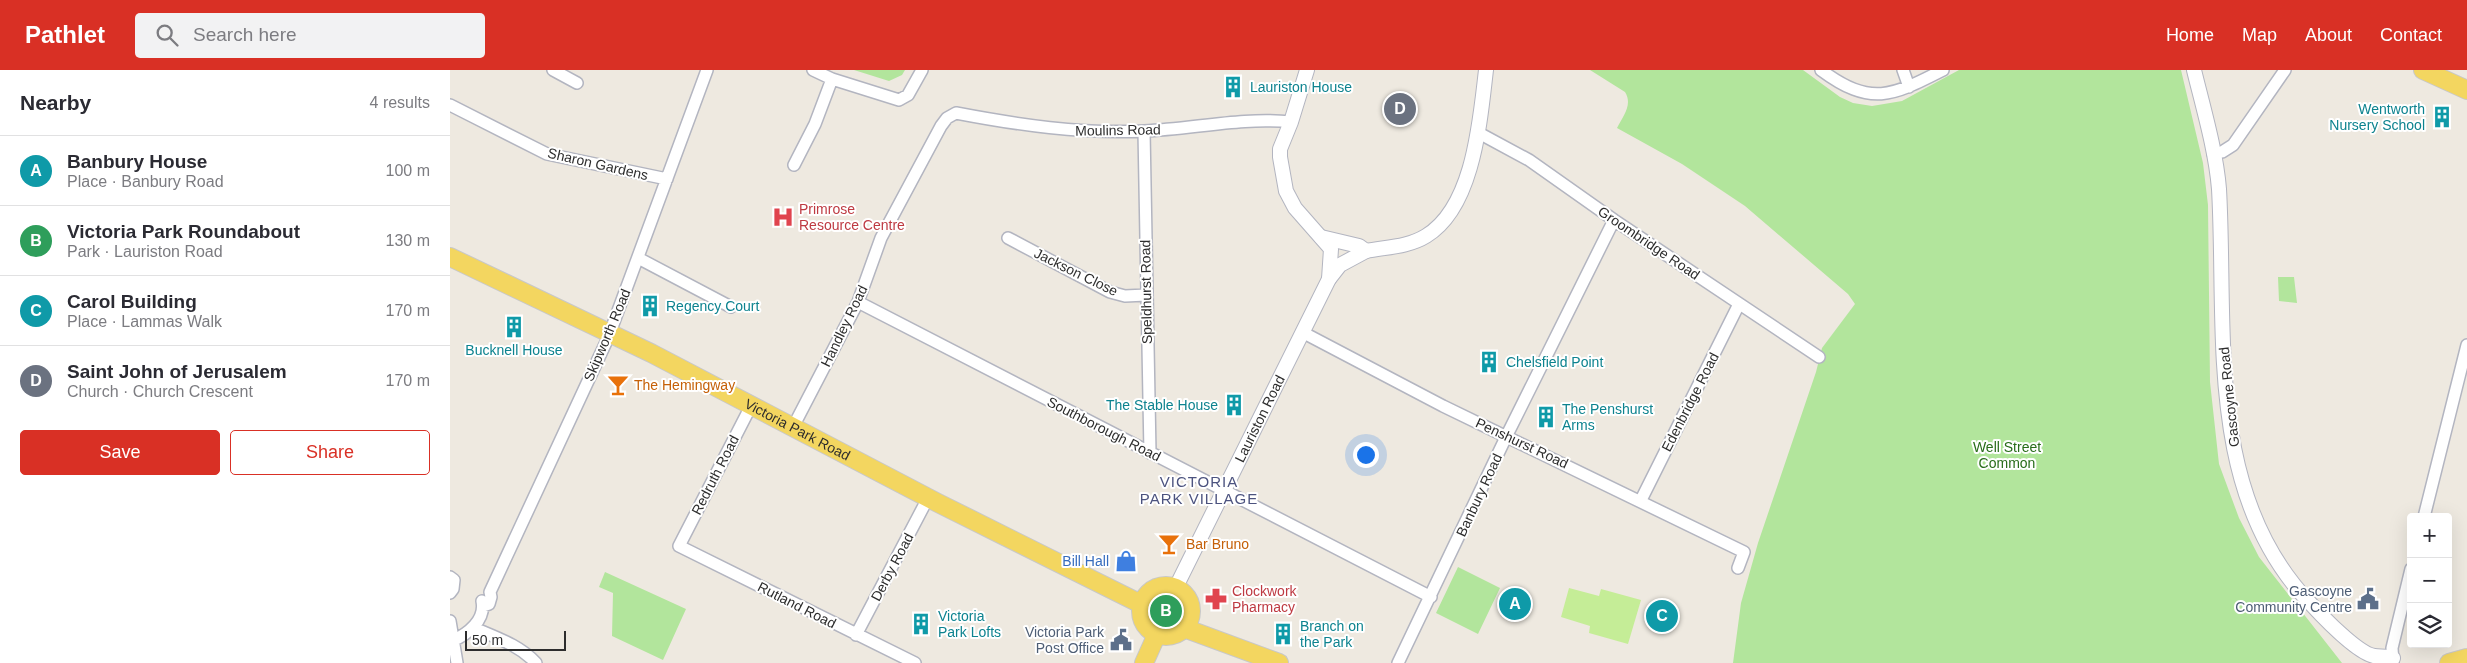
<!DOCTYPE html>
<meta charset="utf-8">
<style>
body{margin:0;font-family:Arial,sans-serif;background:#f2f2f3;color:#2b2b33}
.controls{position:absolute;right:15px;bottom:15px;display:grid;overflow:hidden;border-radius:5px;box-shadow:0 5px 20px #0002}
.controls button{width:45px;height:45px;display:grid;place-items:center;padding:0;border:0;border-bottom:1px solid #e1e1e2;background:#fff;color:#2b2b33;font:25px sans-serif}
.scale{position:absolute;left:15px;bottom:12px;width:101px;box-sizing:border-box;padding-left:5px;border:2px solid #2d2d2d;border-top:0;font-size:14px;line-height:18px;white-space:nowrap;color:#2d2d2d;-webkit-text-stroke:4px #fff;paint-order:stroke}
.you{position:absolute;left:915px;top:384px;width:18px;height:18px;margin:-12px;border:4px solid #fff;border-radius:50%;background:#1a73e8;box-shadow:0 0 0 8px #1a73e833}
.badge{display:grid;place-items:center;width:32px;height:32px;border-radius:50%;background:#d93025;color:#fff;font-size:16px;font-weight:700}
.pin{position:absolute;translate:-50% -50%;border:2px solid #fff;box-shadow:0 1px 5px #0006}
.list{margin:0;padding:0;list-style:none}
h2{display:flex;justify-content:space-between;align-items:center;height:65px;margin:0;padding:0 20px;font-size:21px}
h2 small{font-size:16px;font-weight:400;color:#7c7c81}
.list li{display:grid;grid-template-columns:32px 1fr auto;gap:15px;align-items:center;box-sizing:border-box;height:70px;padding:0 20px;border-top:1px solid #e1e1e2}
.list b{display:block;font-size:19px;white-space:nowrap}
.list p{margin:0;font-size:16px;white-space:nowrap;color:#7c7c81}
.list em{font-size:16px;font-style:normal;color:#7c7c81}
.actions{display:flex;gap:10px;padding:15px 20px}
.actions a{flex:1;padding:11px 0;border:1px solid #d93025;border-radius:5px;text-align:center;font-size:18px;color:#d93025}
.actions .main{background:#d93025;color:#fff}
.icon{flex:none;width:28px;height:28px;fill:none;stroke:currentColor;stroke-width:2;stroke-linecap:round;stroke-linejoin:round}
.map{position:relative;flex:none;width:2017px;height:593px;overflow:hidden}
header{display:flex;align-items:center;gap:30px;box-sizing:border-box;height:70px;padding:0 25px;background:#d93025;color:#fff}
header strong{font-size:24px}
nav{display:flex;gap:28px;margin-inline-start:auto;font-size:18px}
.search{width:350px;height:45px;background:#f2f2f3;display:flex;align-items:center;gap:12px;box-sizing:border-box;padding:0 18px;border-radius:5px;color:#7c7c81;font-size:19px}
main{display:flex}
aside{flex:1;background:#fff}
.map>svg:first-child{display:block}
.green{fill:#b2e59c}
.pitch{fill:#c5ed97}
.lines{fill:none;stroke-linecap:round;stroke-linejoin:round}
.minor-casing{stroke:#b3b5c0;stroke-width:14}
.tertiary-casing{stroke:#b3b5c0;stroke-width:16}
.primary-casing{stroke:#c8c8c8;stroke-width:20}
.minor{stroke:#fff;stroke-width:11}
.tertiary{stroke:#fff;stroke-width:14}
.primary{stroke:#f3d660;stroke-width:18}
.labels{text-anchor:middle;stroke-width:4;stroke-linejoin:round;paint-order:stroke}
.culture-label{font-size:14px;fill:#0d838f;stroke:#fff;text-anchor:start}
.street-label{font-size:14px;fill:#2d2d2d;stroke:#fff}
.health-label{font-size:14px;fill:#be3a42;stroke:#fff;text-anchor:start}
.food-label{font-size:14px;fill:#c56008;stroke:#fff;text-anchor:start}
.park-label{font-size:14px;fill:#286d1a;stroke:#fff}
.shop-label{font-size:14px;fill:#366cbe;stroke:#fff;text-anchor:end}
.service-label{font-size:14px;fill:#4e5e75;stroke:#fff;text-anchor:end}
.neighbourhood-label{font-size:15px;letter-spacing:1px;fill:#4c537f;stroke:#fff}
</style>
<header>
<strong>Pathlet</strong>
<div class="search"><svg class="icon" aria-label="search" viewBox="0 0 24 24"><circle cx="10" cy="10" r="6"/><path d="M15 15l6 6"/></svg>Search here</div>
<nav><a>Home</a><a>Map</a><a>About</a><a>Contact</a></nav>
</header>
<main>
<aside>
<h2>Nearby<small>4 results</small></h2>
<ul class="list">
<li><span class="badge" style="background:#0f9aa8">A</span><div><b>Banbury House</b><p>Place · Banbury Road</p></div><em>100 m</em></li>
<li><span class="badge" style="background:#2e9e5b">B</span><div><b>Victoria Park Roundabout</b><p>Park · Lauriston Road</p></div><em>130 m</em></li>
<li><span class="badge" style="background:#0f9aa8">C</span><div><b>Carol Building</b><p>Place · Lammas Walk</p></div><em>170 m</em></li>
<li><span class="badge" style="background:#6b7280">D</span><div><b>Saint John of Jerusalem</b><p>Church · Church Crescent</p></div><em>170 m</em></li>
</ul>
<div class="actions"><a class="main">Save</a><a>Share</a></div>
</aside>
<div class="map">
<svg width="2017" height="593" viewBox="0 0 2017 593">
<rect width="100%" height="100%" fill="#eee9e0"/>
<path class="green" d="M404 0H455L452 5 439 11Z
M1140 0H1353L1390 27 1403 33 1422 36 1452 31 1509 0H1731L1753 93 1758 135 1760 312 1769 394 1789 448 1809 487 1892 593H1283L1291 533 1308 473 1366 302 1372 278 1405 234 1398 224 1295 136 1232 94 1167 58C1173 46 1183 35 1175 22Z
M1828 207H1844L1847 233 1829 231Z
M1008 497 1050 518 1028 564 986 543Z
M155 502 236 539 213 590 162 566 163 523 149 517Z
M700 541a16 16 0 1 1 32 0a16 16 0 1 1-32 0Z"/>
<path class="pitch" d="M1119 518 1149 526 1151 519 1191 530 1178 574 1139 563 1140 556 1111 547Z"/>
<g class="lines">
<g class="minor-casing">
<path id="minor" d="M103 0 127 13
M363 0 382 9 449 30 458 25 472 0
M1371 0C1421 37 1442 26 1493 0
M1453 0 1459 17
M0 35 97 84 217 109
M694 61 700 383
M1027 62 1079 90 1164 150 1369 287
M1763 84 1772 82 1783 75 1835 0
M344 95 365 54 382 9
M558 168 660 222 675 226 696 225
M188 188 281 237
M408 232 981 527
M852 262 993 336 1294 482 1288 498
M302 334 229 476 465 593
M343 357 408 232 431 168 491 56 497 48 506 43C569 55 630 64 694 61 743 59 792 47 841 52
M1191 430 1289 234
M1974 447 2017 275
M0 507 4 510 3 519 0 523
M33 536 39 534 41 527 40 522 158 268 257 0
M0 551 7 593
M24 558C47 568 69 575 86 593
M406 565 478 428
M2 571C18 564 36 550 32 531
M948 593 1057 365 1164 150
M1943 593 1942 578 1961 499"/>
</g>
<g class="tertiary-casing">
<g id="tertiary">
<path d="M857 0 841 52 830 79V87L836 121 845 138 881 179 879 209"/>
<path d="M1744 0C1753 37 1766 81 1769 119 1777 259 1754 423 1860 533 1872 546 1907 583 1924 586 1930 587 1936 586 1943 588"/>
<path d="M871 167 909 176 916 181C937 177 958 177 976 166 1024 137 1030 50 1036 0"/>
<path id="s1" d="M726 517 879 209 890 195 916 181"/>
</g>
</g>
<g class="primary-casing">
<g id="primary">
<path d="M1973 0 2017 20"/>
<path id="s2" d="M0 187 201 283 488 433 691 534"/>
<circle cx="716" cy="541" r="25"/>
<path d="M734 558 829 593"/>
<path d="M694 593 707 564"/>
<path d="M1999 593 2017 588"/>
</g>
</g>
<use href="#minor" class="minor"/>
<use href="#tertiary" class="tertiary"/>
<use href="#primary" class="primary"/>
</g>
<defs>
<g id="building-bare" transform="scale(1.725)"><path d="M-4-6H4V6H1V3H-1V6H-4ZM-2.5-4.3h1.7v1.8h-1.7ZM.8-4.3h1.7v1.8H.8ZM-2.5-1h1.7V.8h-1.7ZM.8-1h1.7V.8H.8Z" fill="#0f9aa8" stroke="#fff" stroke-width="2.5" paint-order="stroke"/></g>
<g id="hospital-bare" transform="scale(1.725)"><path d="M-5-5h3v3.5h4V-5h3V5h-3V1.5h-4V5h-3Z" fill="#e0444e" stroke="#fff" stroke-width="2.5" paint-order="stroke"/></g>
<g id="bar-bare" transform="scale(1.725)"><path d="M-6-5H6L.8 .8V4.5H3.5V6h-7V4.5H-.8V.8Z" fill="#e8710a" stroke="#fff" stroke-width="2.5" paint-order="stroke"/></g>
<g id="shop-bare" transform="scale(1.725)"><path d="M-5-2.5h2.3a2.7 3.5 0 0 1 5.4 0H5L5.5 6h-11ZM-1.5-2.5h3a1.5 2.3 0 0 0-3 0Z" fill="#3f7fe0" stroke="#fff" stroke-width="2.5" paint-order="stroke"/></g>
<g id="pharmacy-bare" transform="scale(1.725)"><path d="M-2-6h4v4h4v4h-4v4h-4v-4h-4v-4h4Z" fill="#e0444e" stroke="#fff" stroke-width="2.5" paint-order="stroke"/></g>
<g id="civic-bare" transform="scale(1.725)"><path d="M-.6-6.5H3V-4.5H.6V-3L4-1V1h2V6H-6V1h2V-1L-.6-3ZM-1.2 2.5V6h2.4V2.5Z" fill="#5c6f8a" stroke="#fff" stroke-width="2.5" paint-order="stroke"/></g>
</defs>
<g fill-rule="evenodd">
<use href="#building-bare" x="783" y="17"/>
<use href="#building-bare" x="1992" y="47"/>
<use href="#hospital-bare" x="333" y="147"/>
<use href="#building-bare" x="200" y="236"/>
<use href="#building-bare" x="64" y="257"/>
<use href="#building-bare" x="1039" y="292"/>
<use href="#bar-bare" x="168" y="315"/>
<use href="#building-bare" x="784" y="335"/>
<use href="#building-bare" x="1096" y="347"/>
<use href="#bar-bare" x="719" y="474"/>
<use href="#shop-bare" x="676" y="491"/>
<use href="#pharmacy-bare" x="766" y="529"/>
<use href="#civic-bare" x="1918" y="529"/>
<use href="#building-bare" x="471" y="554"/>
<use href="#building-bare" x="833" y="564"/>
<use href="#civic-bare" x="671" y="570"/>
</g>
<g class="labels">
<g class="culture-label">
<text x="800" y="22">Lauriston House</text>
<text x="1975" y="44" text-anchor="end">Wentworth<tspan x="1975" dy="16">Nursery School</tspan></text>
<text x="216" y="241">Regency Court</text>
<text x="64" y="285" text-anchor="middle">Bucknell House</text>
<text x="1056" y="297">Chelsfield Point</text>
<text x="768" y="340" text-anchor="end">The Stable House</text>
<text x="1112" y="344">The Penshurst<tspan x="1112" dy="16">Arms</tspan></text>
<text x="488" y="551">Victoria<tspan x="488" dy="16">Park Lofts</tspan></text>
<text x="850" y="561">Branch on<tspan x="850" dy="16">the Park</tspan></text>
</g>
<g class="street-label">
<text transform="translate(668 60) rotate(-1)" y="5">Moulins Road</text>
<text transform="translate(148 94) rotate(13)" y="5">Sharon Gardens</text>
<text transform="translate(1199 173) rotate(34)" y="5">Groombridge Road</text>
<text transform="translate(626 202) rotate(26)" y="5">Jackson Close</text>
<text transform="translate(696 222) rotate(-91)" y="5">Speldhurst Road</text>
<text transform="translate(394 256) rotate(-64)" y="5">Handley Road</text>
<text transform="translate(157 265) rotate(-67)" y="5">Skipworth Road</text>
<text transform="translate(1779 327) rotate(-96)" y="5">Gascoyne Road</text>
<text transform="translate(1240 332) rotate(-63)" y="5">Edenbridge Road</text>
<text dy="5" stroke="none"><textPath href="#s1" startOffset="188">Lauriston Road</textPath></text>
<text dy="5" stroke="none"><textPath href="#s2" startOffset="388">Victoria Park Road</textPath></text>
<text transform="translate(654 359) rotate(27)" y="5">Southborough Road</text>
<text transform="translate(1072 373) rotate(25)" y="5">Penshurst Road</text>
<text transform="translate(265 405) rotate(-63)" y="5">Redruth Road</text>
<text transform="translate(1029 425) rotate(-65)" y="5">Banbury Road</text>
<text transform="translate(442 497) rotate(-62)" y="5">Derby Road</text>
<text transform="translate(347 535) rotate(27)" y="5">Rutland Road</text>
</g>
<g class="health-label">
<text x="349" y="144">Primrose<tspan x="349" dy="16">Resource Centre</tspan></text>
<text x="782" y="526">Clockwork<tspan x="782" dy="16">Pharmacy</tspan></text>
</g>
<g class="food-label">
<text x="184" y="320">The Hemingway</text>
<text x="736" y="479">Bar Bruno</text>
</g>
<g class="park-label">
<text x="1557" y="382">Well Street<tspan x="1557" dy="16">Common</tspan></text>
</g>
<g class="shop-label">
<text x="659" y="496">Bill Hall</text>
</g>
<g class="service-label">
<text x="1902" y="526">Gascoyne<tspan x="1902" dy="16">Community Centre</tspan></text>
<text x="654" y="567">Victoria Park<tspan x="654" dy="16">Post Office</tspan></text>
</g>
<g class="neighbourhood-label">
<text x="749" y="417">VICTORIA<tspan x="749" dy="17">PARK VILLAGE</tspan></text>
</g>
</g>
</svg>
<div class="controls">
<button>+</button>
<button>−</button>
<button><svg class="icon" aria-label="layers" viewBox="0 0 24 24"><path d="M12 4l9 5-9 5-9-5zM3 14l9 5 9-5"/></svg></button>
</div>
<div class="scale">50 m</div>
<div class="you"></div>
<div class="pin badge" style="left:1065px;top:534px;background:#0f9aa8">A</div>
<div class="pin badge" style="left:716px;top:541px;background:#2e9e5b">B</div>
<div class="pin badge" style="left:1212px;top:546px;background:#0f9aa8">C</div>
<div class="pin badge" style="left:950px;top:39px;background:#6b7280">D</div>
</div>
</main>
